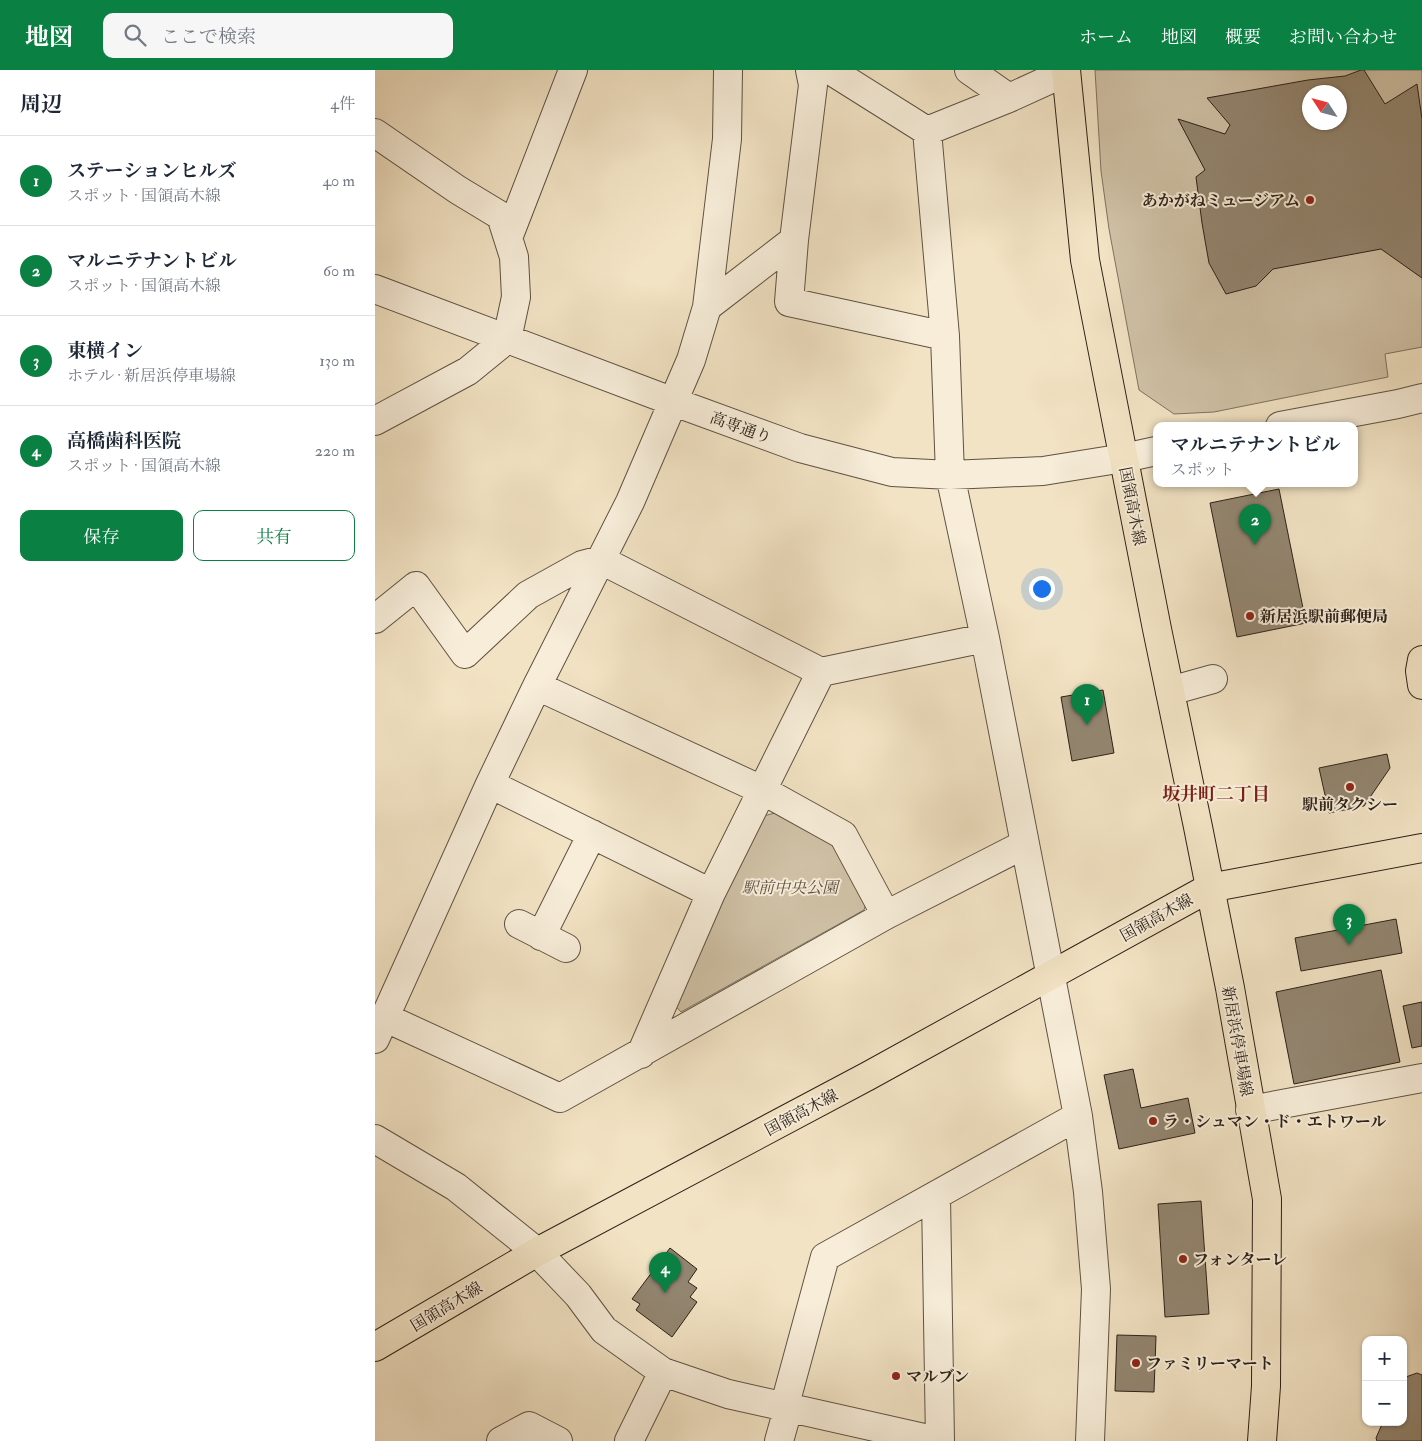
<!DOCTYPE html>
<html lang="ja">
<meta charset="utf-8">
<style>
body{margin:0;font-family:"IM FELL Double Pica","Noto Serif JP",serif;background:#f6f6f7;color:#1f2937}
.controls{position:absolute;right:15px;bottom:15px;display:grid;overflow:hidden;border-radius:10px;box-shadow:0 1px 4px #0004}
.controls button{width:45px;height:45px;display:grid;place-items:center;padding:0;border:0;border-bottom:1px solid #e0e1e3;background:#fff;color:#1f2937;font:25px sans-serif}
.compass{position:absolute;left:927px;top:15px;width:45px;height:45px;border-radius:50%;background:#fff;box-shadow:0 1px 4px #0004;rotate:306deg}
.you{position:absolute;left:666px;top:518px;width:18px;height:18px;margin:-12px;border:4px solid #fff;border-radius:50%;background:#1a73e8;box-shadow:0 0 0 8px #1a73e833}
.badge{display:grid;place-items:center;width:32px;height:32px;border-radius:50%;background:#0b8043;color:#fff;font-size:16px;font-weight:700}
.pin{position:absolute;translate:-50% -41px;filter:drop-shadow(0 1px 2px #0008)}
.pin::after{content:'';position:absolute;top:26px;width:18px;height:15px;background:inherit;clip-path:polygon(0 0,100% 0,50% 100%)}
.popup{position:absolute;left:778px;top:352px;width:205px;height:65px;box-sizing:border-box;display:grid;place-content:center;border-radius:10px;background:#fff;filter:drop-shadow(0 1px 4px #0005);font-size:16px;white-space:nowrap;color:#747a83}
.popup b{font-size:19px;color:#1f2937}
.popup::after{content:'';position:absolute;left:50%;top:100%;margin-left:-10px;border:10px solid transparent;border-top-color:#fff}
.list{margin:0;padding:0;list-style:none}
h2{display:flex;justify-content:space-between;align-items:center;height:65px;margin:0;padding:0 20px;font-size:21px}
h2 small{font-size:16px;font-weight:400;color:#747a83}
.list li{display:grid;grid-template-columns:32px 1fr auto;gap:15px;align-items:center;box-sizing:border-box;height:90px;padding:0 20px;border-top:1px solid #e0e1e3}
.list b{display:block;font-size:19px;white-space:nowrap}
.list p{margin:0;font-size:16px;white-space:nowrap;color:#747a83}
.list em{font-size:16px;font-style:normal;color:#747a83}
.actions{display:flex;gap:10px;padding:15px 20px}
.actions a{flex:1;padding:11px 0;border:1px solid #0b8043;border-radius:10px;text-align:center;font-size:18px;color:#0b8043}
.actions .main{background:#0b8043;color:#fff}
.icon{flex:none;width:28px;height:28px;fill:none;stroke:currentColor;stroke-width:2;stroke-linecap:round;stroke-linejoin:round}
.map{position:relative;flex:none;width:1047px;height:1371px;overflow:hidden}
header{display:flex;align-items:center;gap:30px;box-sizing:border-box;height:70px;padding:0 25px;background:#0b8043;color:#fff}
header strong{font-size:24px}
nav{display:flex;gap:28px;margin-inline-start:auto;font-size:18px}
.search{width:350px;height:45px;background:#f6f6f7;display:flex;align-items:center;gap:12px;box-sizing:border-box;padding:0 18px;border-radius:10px;color:#747a83;font-size:19px}
main{display:flex}
aside{flex:1;background:#fff}
.map>svg:first-child{display:block}
.green{fill:#d0c2a7;stroke:#7e7260;fill-rule:evenodd}
.building{fill:#938671;stroke:#2c2118;fill-rule:evenodd}
.lines{fill:none;stroke-linecap:round;stroke-linejoin:round}
.minor-casing{stroke:#5e5243;stroke-width:30}
.major-casing{stroke:#2c2118;stroke-width:30}
.minor{stroke:#f7edd9;stroke-width:28}
.major{stroke:#f2e3c4;stroke-width:28}
.poi-dot{fill:#8f2418;stroke:#f7edd9;stroke-width:2}
.labels{text-anchor:middle;stroke-width:4;stroke-linejoin:round;paint-order:stroke}
.poi-label{font-size:16px;font-weight:bold;fill:#2c2118;stroke:#f7edd9;text-anchor:start}
.street-label{font-size:16px;fill:#2c2118;stroke:#f7edd9}
.park-label{font-size:16px;font-style:italic;fill:#5d5143;stroke:#f7edd9}
.neighbourhood-label{font-size:18px;font-weight:bold;fill:#7a1f14;stroke:#f7edd9}
</style>
<header>
<strong>地図</strong>
<div class="search"><svg class="icon" aria-label="search" viewBox="0 0 24 24"><circle cx="10" cy="10" r="6"/><path d="M15 15l6 6"/></svg>ここで検索</div>
<nav><a>ホーム</a><a>地図</a><a>概要</a><a>お問い合わせ</a></nav>
</header>
<main>
<aside>
<h2>周辺<small>4件</small></h2>
<ul class="list">
<li><span class="badge">1</span><div><b>ステーションヒルズ</b><p>スポット · 国領高木線</p></div><em>40 m</em></li>
<li><span class="badge">2</span><div><b>マルニテナントビル</b><p>スポット · 国領高木線</p></div><em>60 m</em></li>
<li><span class="badge">3</span><div><b>東横イン</b><p>ホテル · 新居浜停車場線</p></div><em>130 m</em></li>
<li><span class="badge">4</span><div><b>高橋歯科医院</b><p>スポット · 国領高木線</p></div><em>220 m</em></li>
</ul>
<div class="actions"><a class="main">保存</a><a>共有</a></div>
</aside>
<div class="map">
<svg width="1047" height="1371" viewBox="0 0 1047 1371">
<rect width="100%" height="100%" fill="#f2e3c4"/>
<filter id="stains"><feTurbulence type="fractalNoise" baseFrequency=".004" numOctaves="4"/><feColorMatrix values="0 0 0 0 .2 0 0 0 0 .09 0 0 0 0 .02 0 0 0 .5 -.17"/></filter>
<radialGradient id="worn" r=".72"><stop offset=".6" stop-color="#630" stop-opacity="0"/><stop offset="1" stop-color="#630" stop-opacity=".3"/></radialGradient>
<path class="green" d="M720 0H1047V277L1010 284 1013 307 839 342 799 344 764 320 734 159 726 101ZM934 22H964V52H934Z
M400 743 457 775 492 830 489 840 306 942 297 932 388 746Z"/>
<path class="building" d="M986 0H989L1010 34 1042 14 1047 49V208L1006 179 898 199 881 216 851 224 834 193 827 153 821 107 830 100 803 49 850 64 855 55 832 28 933 10 970 6ZM934 22H964V52H934Z
M904 419 931 553 862 567 835 433Z
M728 620 739 683 697 691 686 627Z
M1012 684 1015 698 989 736 954 743 944 698Z
M1021 849 1027 883 926 901 920 868Z
M1006 900 1025 992 919 1014 901 922Z
M1047 932V976L1037 978 1028 936Z
M758 999 766 1038 813 1028 820 1063 744 1079 729 1005Z
M826 1131 834 1244 790 1247 783 1134Z
M295 1178 322 1199 313 1212 322 1218 315 1227 322 1232 297 1267 261 1240 265 1234 257 1229Z
M742 1265 781 1266 779 1322 740 1321Z
M1042 1303 1047 1305V1371H1002L1001 1368 1008 1352H1028V1308Z"/>
<g class="lines">
<g class="minor-casing">
<path id="minor" d="M455 0 552 61
M594 0 634 28 691 2
M0 63 83 120 126 146 139 187 141 227 132 269 93 301 0 351
M133 168 198 0
M419 170 414 232 570 266
M0 219 299 332 425 378 517 402 575 405 668 401 749 388 781 381
M332 237 419 170 438 15 435 0
M905 356 1023 334 1047 328
M0 549 41 516 90 584 153 525 207 495 226 490 446 602 610 568
M162 616 387 720 468 765 511 845
M795 621 838 609
M115 714 336 823
M650 774 703 1046 713 1122 721 1219 715 1371
M144 854 191 878
M166 866 217 764
M9 947 185 1028 511 845 650 774 610 568 575 405 570 266 552 61 634 28
M0 969 115 714 162 616 255 432 316 290 332 237 352 69 353 0
M266 984 336 823 446 602
M875 1040 1047 1008
M0 1069 81 1117 162 1182 203 1225 229 1260 288 1302 353 1324 562 1371
M561 1127 565 1371
M409 1338 450 1187 703 1046
M126 1371 154 1356 183 1371
M254 1371 288 1302
M404 1371 413 1339"/>
</g>
<g class="major-casing">
<path id="major" d="M691 0 710 190 782 559 823 757 855 918 892 1129 891 1316 887 1371
M1047 590 1045 601 1047 615
M0 1277 162 1182 493 1006 834 818 1047 778"/>
</g>
<use href="#minor" class="minor"/>
<use href="#major" class="major"/>
</g>
<g class="poi-dot">
<circle cx="935" cy="130" r="5"/>
<circle cx="875" cy="546" r="5"/>
<circle cx="975" cy="717" r="5"/>
<circle cx="778" cy="1051" r="5"/>
<circle cx="808" cy="1189" r="5"/>
<circle cx="761" cy="1293" r="5"/>
<circle cx="521" cy="1306" r="5"/>
</g>
<g class="labels">
<g class="poi-label">
<text x="925" y="136" text-anchor="end">あかがねミュージアム</text>
<text x="885" y="552">新居浜駅前郵便局</text>
<text x="975" y="740" text-anchor="middle">駅前タクシー</text>
<text x="788" y="1057">ラ・シュマン・ド・エトワール</text>
<text x="818" y="1195">フォンターレ</text>
<text x="771" y="1299">ファミリーマート</text>
<text x="531" y="1312">マルブン</text>
</g>
<g class="street-label">
<text transform="translate(366 357) rotate(20)" y="6">高専通り</text>
<text transform="translate(758 436) rotate(79)" y="6">国領高木線</text>
<text transform="translate(781 847) rotate(-29)" y="6">国領高木線</text>
<text transform="translate(863 971) rotate(80)" y="6">新居浜停車場線</text>
<text transform="translate(426 1042) rotate(-28)" y="6">国領高木線</text>
<text transform="translate(71 1236) rotate(-31)" y="6">国領高木線</text>
</g>
<g class="park-label">
<text x="415" y="823">駅前中央公園</text>
</g>
<g class="neighbourhood-label">
<text x="841" y="730">坂井町二丁目</text>
</g>
</g>
<rect width="100%" height="100%" filter="url(#stains)"/>
<rect width="100%" height="100%" fill="url(#worn)"/>
</svg>
<div class="controls">
<button>+</button>
<button>−</button>
</div>
<svg class="compass" viewBox="-18 -18 36 36"><path d="M0-13l5 13h-10z" fill="#e53935"/><path d="M0 13l5-13h-10z" fill="#747a83"/></svg>
<div class="you"></div>
<div class="pin badge" style="left:712px;top:655px">1</div>
<div class="pin badge" style="left:880px;top:475px">2</div>
<div class="popup"><b>マルニテナントビル</b>スポット</div>
<div class="pin badge" style="left:974px;top:875px">3</div>
<div class="pin badge" style="left:290px;top:1223px">4</div>
</div>
</main>
